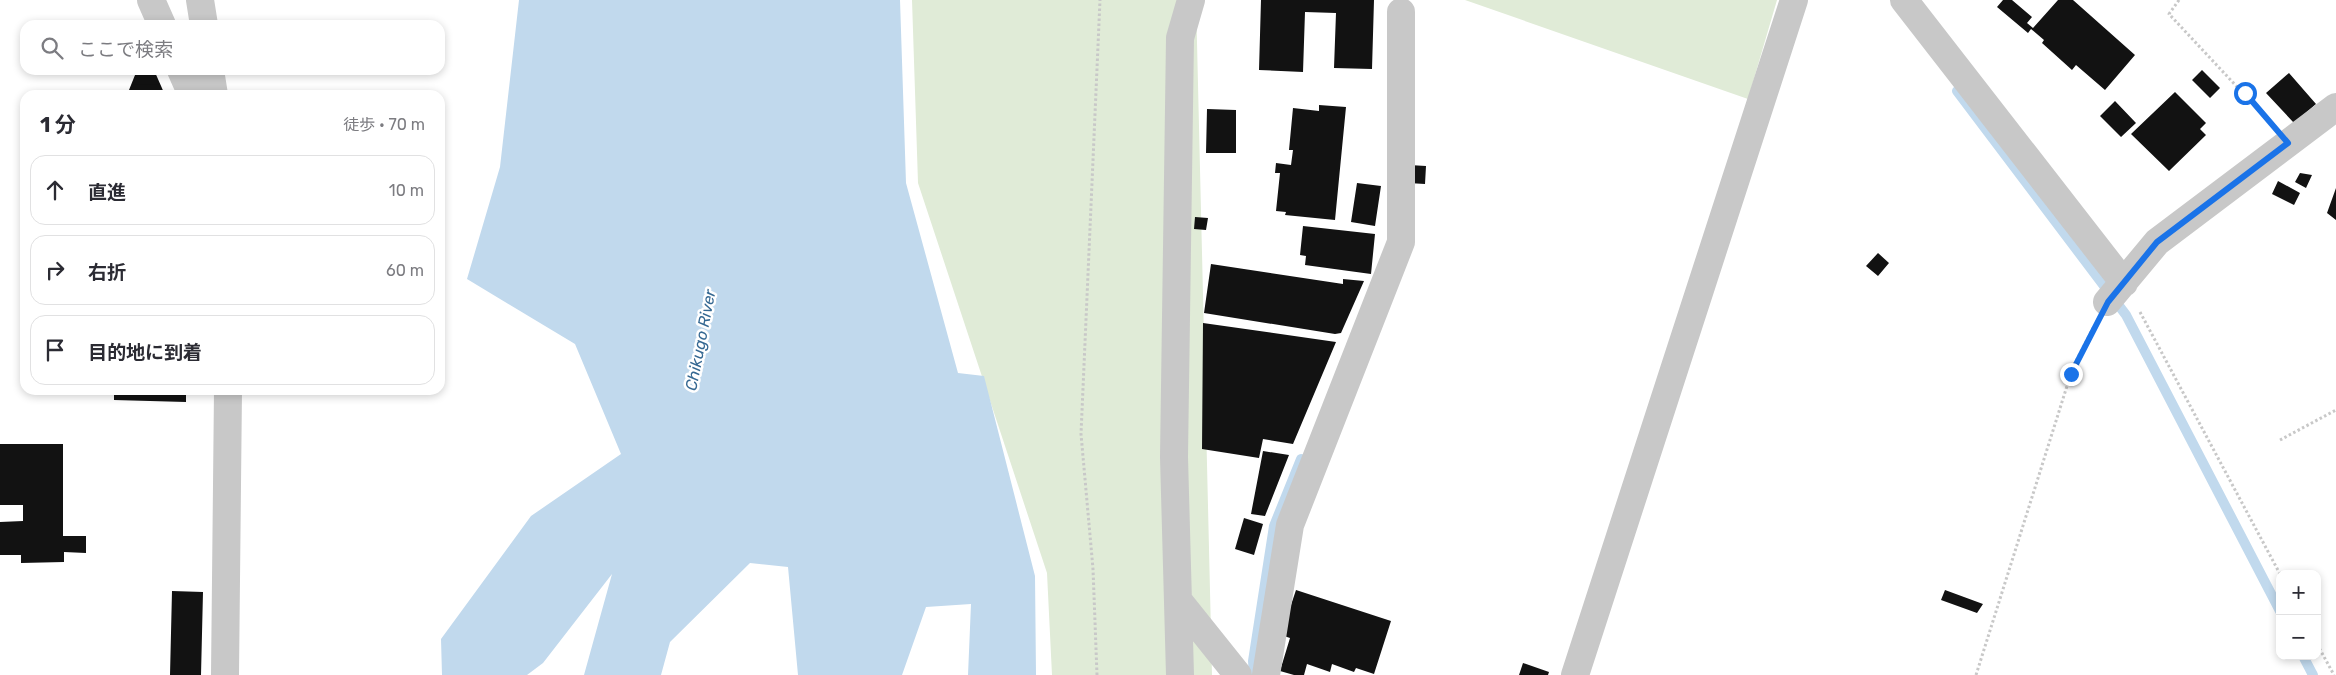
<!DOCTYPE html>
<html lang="ja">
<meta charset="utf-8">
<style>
body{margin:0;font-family:Rubik,"Noto Sans JP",sans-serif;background:#f2f2f3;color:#2b2b33}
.controls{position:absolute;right:15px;bottom:15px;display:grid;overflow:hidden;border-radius:10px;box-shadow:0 2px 8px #0003}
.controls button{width:45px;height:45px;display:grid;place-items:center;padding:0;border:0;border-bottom:1px solid #e1e1e2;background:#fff;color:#2b2b33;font:25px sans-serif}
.stop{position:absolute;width:15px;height:15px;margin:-11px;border:4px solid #1a73e8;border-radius:50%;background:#fff}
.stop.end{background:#1a73e8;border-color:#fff;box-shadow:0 1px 5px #0008}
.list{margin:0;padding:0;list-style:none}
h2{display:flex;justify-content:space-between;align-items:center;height:65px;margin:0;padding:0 20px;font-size:21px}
h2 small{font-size:16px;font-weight:400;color:#7c7c81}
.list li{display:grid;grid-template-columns:32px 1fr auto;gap:15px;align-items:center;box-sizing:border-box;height:70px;margin:0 10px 10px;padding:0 10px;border:1px solid #e1e1e2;border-radius:15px}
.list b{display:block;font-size:19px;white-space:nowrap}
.list em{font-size:16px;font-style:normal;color:#7c7c81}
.icon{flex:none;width:28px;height:28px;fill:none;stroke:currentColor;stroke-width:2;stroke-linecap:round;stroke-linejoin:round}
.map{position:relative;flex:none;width:2336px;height:675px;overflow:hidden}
.search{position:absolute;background:#fff;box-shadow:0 2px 8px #0003;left:20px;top:20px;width:425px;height:55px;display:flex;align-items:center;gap:12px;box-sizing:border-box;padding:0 18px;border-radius:15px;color:#7c7c81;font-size:19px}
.panel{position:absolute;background:#fff;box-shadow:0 2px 8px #0003;left:20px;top:90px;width:425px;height:305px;border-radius:15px}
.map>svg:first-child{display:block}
.green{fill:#e0ebd7}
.water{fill:#c1d9ed}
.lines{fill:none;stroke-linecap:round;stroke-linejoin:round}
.stream{stroke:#c1d9ed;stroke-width:10}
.building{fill:#121212}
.path{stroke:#c8c8c8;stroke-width:3;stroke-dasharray:2.5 2.5;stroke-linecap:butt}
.street{stroke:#c8c8c8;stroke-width:28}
.route{stroke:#1a73e8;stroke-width:6}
.labels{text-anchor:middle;stroke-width:5;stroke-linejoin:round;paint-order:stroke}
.water-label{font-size:16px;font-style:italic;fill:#356892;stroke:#fff}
</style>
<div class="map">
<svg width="2336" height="675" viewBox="0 0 2336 675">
<rect width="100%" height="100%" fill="#fff"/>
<path class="green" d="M912 0H1196L1212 675H1052L1047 573 918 183Z
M1465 0H1777L1748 99Z"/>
<path class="water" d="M519 0H900L906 183 958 373 984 376 1035 576 1036 675H968L971 604 926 607 902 675H798L788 567 750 563 670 642 661 675H584L612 574 543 663 527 675H442L441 639 531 516 621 454 575 344 467 279 500 167Z"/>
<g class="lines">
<path class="stream" d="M1957 91 2126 315 2280 611
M2303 656 2313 675
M1254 675 1253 661 1274 526 1301 459"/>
</g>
<path class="building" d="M1261 0H1374L1372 69 1334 68 1336 13 1305 12 1303 72 1259 70Z
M2003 0H2012L2032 17 2027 23 2033 28 2058 0H2073L2135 55 2105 90 2076 65 2072 70 2042 43 2044 40 2031 29 2028 33 1997 7Z
M137 70H154L165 95H127Z
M2202 70 2220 88 2210 98 2192 80Z
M2289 73 2316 104 2294 123 2266 93Z
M2175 92 2206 123 2200 129 2206 135 2169 171 2131 134Z
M2115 101 2136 123 2121 137 2100 116Z
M1319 105 1346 107 1335 220 1285 215 1286 212 1276 211 1280 173H1275L1276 163 1291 165 1293 150H1289L1293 108 1319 111Z
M1207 109 1236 110V153H1206Z
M1409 165 1426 166 1425 184 1408 183Z
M2300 173 2312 175 2306 188 2295 182Z
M2278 181 2300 193 2294 205 2272 194Z
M1357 183 1381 186 1375 226 1351 222Z
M2336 188V220L2327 213Z
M1195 217 1208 218 1206 230 1194 229Z
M1303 226 1375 234 1371 274 1305 265 1306 256 1300 255Z
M1878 253 1889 263 1878 276 1866 266Z
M1211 264 1343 284V279L1364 281 1341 333 1335 334 1204 313Z
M1203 323 1336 342 1293 444 1263 439 1259 458 1202 449Z
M114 390H186V402L114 400Z
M0 444H63V536H86V553L64 552V562L21 563V555H0V522L23 521V505H0Z
M1263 451 1289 455 1265 516 1251 514Z
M1244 518 1263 524 1254 555 1235 549Z
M1296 590 1391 621 1374 674 1356 668 1354 672 1332 664 1330 672 1307 664 1304 675H1294L1280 671 1290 638 1281 635Z
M1945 590 1983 604 1977 613 1941 600Z
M172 591 203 592 201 675H170Z
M1523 663 1549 672 1548 675H1519Z"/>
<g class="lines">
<path class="path" d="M2179 0 2169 14 2268 120
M2140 312 2280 574
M2280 440 2336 410
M2317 644 2334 675
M1097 675 1093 569 1081 434 1100 0
M1976 675 2073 367 2093 328"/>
<path class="street" d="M151 0 162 25
M200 0 204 25
M1904 0 2124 283
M181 70 192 95
M210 70 214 95
M2107 302 2157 242 2336 107
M1178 600 1238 675
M225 675 228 390
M1180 675 1174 457 1180 38 1191 0
M1266 675 1290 525 1401 242V12
M1575 675 1794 0"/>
</g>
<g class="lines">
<path class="route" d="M2071 374 2108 302 2157 242 2288 143 2245 93"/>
</g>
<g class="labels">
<g class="water-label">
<text transform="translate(700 340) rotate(-79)" y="6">Chikugo River</text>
</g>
</g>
</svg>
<div class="controls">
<button>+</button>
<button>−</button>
</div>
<div class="stop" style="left:2245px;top:93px"></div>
<div class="stop end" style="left:2071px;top:374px"></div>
<div class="search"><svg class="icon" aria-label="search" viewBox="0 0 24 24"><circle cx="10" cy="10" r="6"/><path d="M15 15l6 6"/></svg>ここで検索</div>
<section class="panel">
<h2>1 分<small>徒歩 · 70 m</small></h2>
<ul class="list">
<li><svg class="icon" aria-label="ahead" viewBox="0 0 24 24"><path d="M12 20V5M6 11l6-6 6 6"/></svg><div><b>直進</b></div><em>10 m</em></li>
<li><svg class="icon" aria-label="right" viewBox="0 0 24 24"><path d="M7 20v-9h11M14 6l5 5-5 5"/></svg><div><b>右折</b></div><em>60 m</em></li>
<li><svg class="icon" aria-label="arrive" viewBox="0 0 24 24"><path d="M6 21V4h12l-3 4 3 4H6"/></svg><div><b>目的地に到着</b></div></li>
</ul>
</section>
</div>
